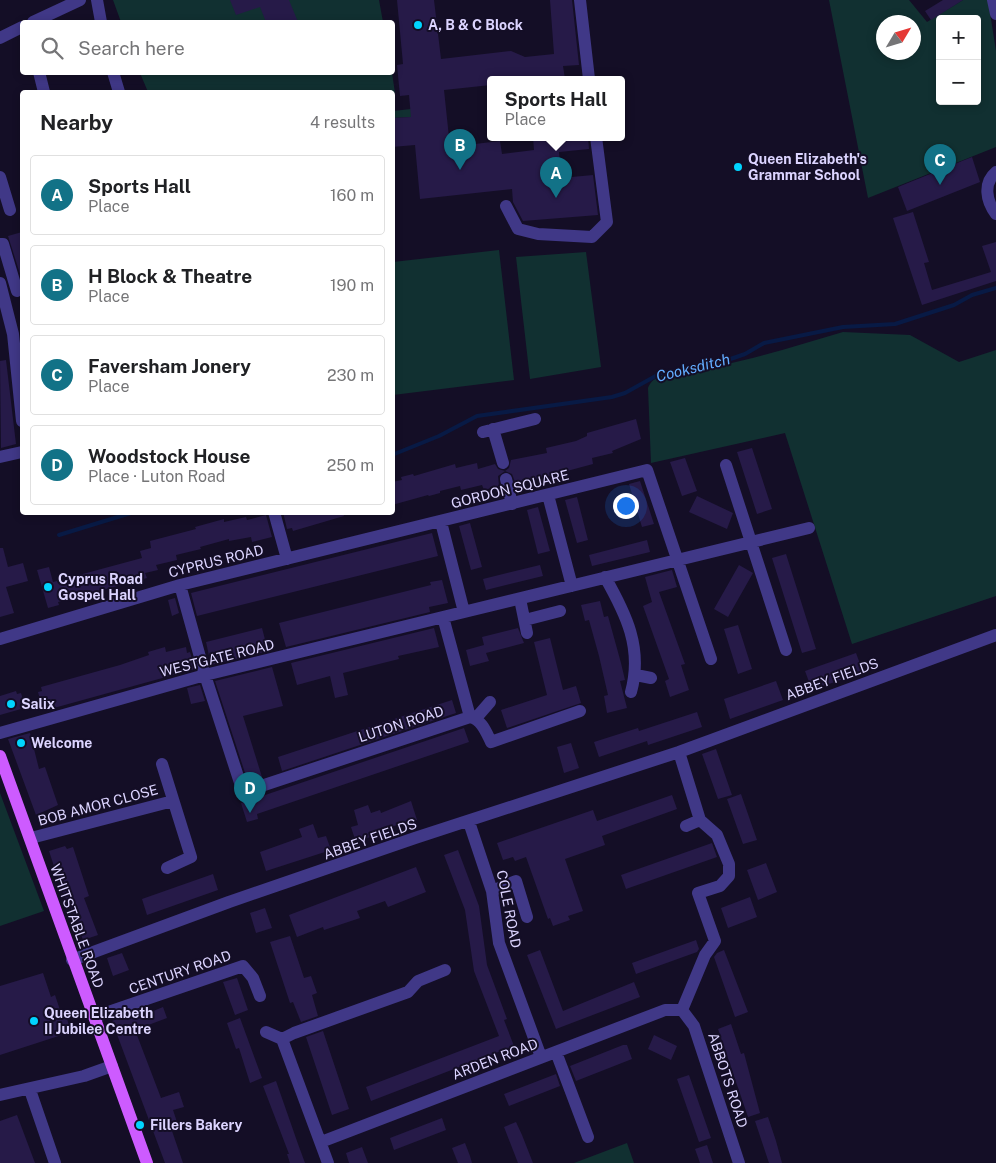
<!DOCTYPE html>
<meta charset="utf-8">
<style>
body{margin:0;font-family:"Public Sans",sans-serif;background:#f2f2f2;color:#202124}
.controls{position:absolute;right:15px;top:15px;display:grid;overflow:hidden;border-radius:5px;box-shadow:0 2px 8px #0003}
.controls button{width:45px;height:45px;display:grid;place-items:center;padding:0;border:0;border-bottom:1px solid #e0e0e0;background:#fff;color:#202124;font:25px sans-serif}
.compass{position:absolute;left:876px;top:15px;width:45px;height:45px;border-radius:50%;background:#fff;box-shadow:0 2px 8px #0003;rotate:52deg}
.you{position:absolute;left:625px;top:505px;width:18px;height:18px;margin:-12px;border:4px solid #fff;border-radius:50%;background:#1a73e8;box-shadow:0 0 0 8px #1a73e833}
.badge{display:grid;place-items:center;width:32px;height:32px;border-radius:50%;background:#127287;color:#fff;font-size:16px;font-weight:700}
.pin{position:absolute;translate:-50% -41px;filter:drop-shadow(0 1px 2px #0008)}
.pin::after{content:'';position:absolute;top:26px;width:18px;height:15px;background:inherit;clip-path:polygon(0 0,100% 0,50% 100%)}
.popup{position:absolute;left:487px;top:76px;width:138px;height:65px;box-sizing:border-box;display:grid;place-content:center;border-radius:5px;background:#fff;filter:drop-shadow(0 1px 4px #0005);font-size:16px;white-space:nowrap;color:#757577}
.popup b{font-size:19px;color:#202124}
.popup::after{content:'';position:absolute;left:50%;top:100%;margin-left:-10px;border:10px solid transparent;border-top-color:#fff}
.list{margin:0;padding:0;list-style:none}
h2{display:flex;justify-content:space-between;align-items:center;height:65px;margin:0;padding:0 20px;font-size:21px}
h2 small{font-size:16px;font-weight:400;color:#757577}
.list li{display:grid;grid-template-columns:32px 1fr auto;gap:15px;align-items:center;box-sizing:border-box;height:80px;margin:0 10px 10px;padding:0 10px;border:1px solid #e0e0e0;border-radius:5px}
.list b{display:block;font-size:19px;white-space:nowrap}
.list p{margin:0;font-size:16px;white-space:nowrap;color:#757577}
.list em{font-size:16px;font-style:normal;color:#757577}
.icon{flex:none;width:28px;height:28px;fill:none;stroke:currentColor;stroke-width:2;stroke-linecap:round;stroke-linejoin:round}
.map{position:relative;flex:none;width:996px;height:1163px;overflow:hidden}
.search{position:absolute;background:#fff;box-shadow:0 2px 8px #0003;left:20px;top:20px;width:375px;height:55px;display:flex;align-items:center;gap:12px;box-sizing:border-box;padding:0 18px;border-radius:5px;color:#757577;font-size:19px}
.panel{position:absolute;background:#fff;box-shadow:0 2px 8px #0003;left:20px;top:90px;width:375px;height:425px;border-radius:5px}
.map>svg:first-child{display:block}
.green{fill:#113031;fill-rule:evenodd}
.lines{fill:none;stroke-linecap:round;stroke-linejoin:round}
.stream{stroke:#081a45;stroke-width:4}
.building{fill:#261a48}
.minor{stroke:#403887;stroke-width:12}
.major{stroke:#cd5bff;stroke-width:12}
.poi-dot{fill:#00d4ff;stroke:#140e26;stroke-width:2}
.labels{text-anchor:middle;stroke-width:4;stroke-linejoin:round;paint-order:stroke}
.poi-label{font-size:14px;font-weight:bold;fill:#dcd4ff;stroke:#140e26;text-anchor:start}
.street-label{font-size:14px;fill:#dcd4ff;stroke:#140e26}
.water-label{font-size:15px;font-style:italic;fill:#62acff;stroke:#140e26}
</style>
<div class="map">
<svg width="996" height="1163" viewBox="0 0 996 1163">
<rect width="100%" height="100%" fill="#140e26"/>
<path class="green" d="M113 0H379L383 22H121Z
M829 0H909L927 22 963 0H988L996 51V147L868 198ZM940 19H977V101H940ZM884 22H914V52H884Z
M140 73H392L395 93 148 92Z
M411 109V117L393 118V111Z
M499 250 514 380 393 395V262Z
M586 252 601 367 530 379 516 257Z
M843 332 910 335 959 362 996 350V596L852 644 785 433 651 463 648 388C653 375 668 374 680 372 736 365 789 348 843 332Z
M0 793 44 911 0 926Z
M627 1143 634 1163H574Z"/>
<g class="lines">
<path class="stream" d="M392 455 439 436 477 416 612 397 625 393 661 373 716 364 745 354 764 343 843 327 895 324 954 305 972 295 996 288
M59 535 134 512"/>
</g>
<path class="building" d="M230 0H289L298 22H266L260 7 236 15Z
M397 0H434L441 59 511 51 525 57 554 54 550 0H572L579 65 563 66 565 79H491V85L444 90 450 147 500 141 502 154 534 150 533 137H588L589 149 559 152 561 178 593 175 598 215 523 221 513 202 512 189 420 199 415 145 392 147V118L411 117 409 95 400 96 397 65 403 64Z
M943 0H963L931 20 925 11Z
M972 157 980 182 907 211 898 187Z
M913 212 929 262 924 263 932 290 991 272 982 246 996 242V281L922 305 893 218Z
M22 232V277H21L8 236Z
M6 360 16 444 1 448 0 361Z
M636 419 641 439 612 451 613 453 592 458 593 464 541 478 515 482 512 474 505 471 498 476 499 486 484 490 482 485 461 490 460 486 440 491V493L429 496 428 495 392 505V482L402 480 401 477 413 474 414 476 455 464 456 468 477 463 478 469 495 464 498 469 505 471 509 468 511 460 547 453 546 448 576 441 587 436V433Z
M752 448 772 509 757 514 737 452Z
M685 458 697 491 682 496 670 462Z
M640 481 654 524 642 527 629 484Z
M697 496 733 513 727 529 689 512Z
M577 497 588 540 577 543 565 500Z
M538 507 550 551 538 554 527 510Z
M283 512H343L344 516 293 531 292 528 287 529Z
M266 515 272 537 252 542 251 537 229 541V539L200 547 201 549 176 555 177 560 156 565 158 570 145 573 147 578 58 602 59 605 48 608 37 570 49 567 53 582 142 558 140 551 151 548 150 541 196 529 195 527 224 519V522L246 517 247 520Z
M470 523 482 567 471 570 459 526Z
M432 533 438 556 197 616 191 593Z
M647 540 650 552 592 566 589 555Z
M0 548H3L8 567 23 563 28 581 6 587 14 613 0 617Z
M786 554 816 649 802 653 772 558Z
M540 565 543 576 486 590 483 579Z
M739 565 753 573 728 617 714 609Z
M672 570 677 587 659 592 685 664 681 665 689 690 670 697 665 681 669 679 643 606 652 602 645 577Z
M442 580 448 603 429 607 430 612 286 647 279 623 431 585 430 582Z
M175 598 179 613 172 616 168 600Z
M600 601 604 617 608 616 621 663 625 680 620 681 627 708 607 713 604 696 608 695 599 656 589 620 585 621 581 605Z
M738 625 752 669 738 674 724 629Z
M262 628 268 651 211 665 206 642Z
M434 628 439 647 398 656 399 659 343 673 348 695 335 698 330 676 297 685 291 663Z
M518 628 524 643 486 653 489 661 470 666 466 650 484 645 482 637Z
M550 638 563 690 576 686 581 703 507 728 501 710 547 695 534 642Z
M165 647 166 652 186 647 187 653 190 652 195 669 43 711 38 692 42 691 41 687 120 665 149 655 148 652Z
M856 653 863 672 812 690 805 671Z
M272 667 283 706 243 716 262 777 248 782 215 681Z
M776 681 783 700 730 719 724 699Z
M200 685 205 701 191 704 187 688Z
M16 691 17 694 21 693 24 703 20 704 21 709 0 715V696Z
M452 700 456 713 282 771 278 757Z
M697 712 702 727 648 745 647 741 599 757 594 742 638 728 639 731Z
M464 728 469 742 257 814 258 819 247 822 241 803Z
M30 733 39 769 45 767 58 805 36 815 8 739Z
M571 743 579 768 564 773 557 747Z
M716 749 732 795 718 799 702 754Z
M741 794 757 840 743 844 727 799Z
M672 795 677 809 602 836 605 845 565 859 583 911 568 916 570 920 553 926 550 918 548 919 526 857 515 861 513 857 503 860 497 843 593 810 597 821Z
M411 801 417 820 386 828 387 831 356 842 351 827 358 825 354 810 368 805 371 813 380 810 381 813Z
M313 824 318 838 326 836 331 850 266 871 260 852 302 837 299 829Z
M712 843 717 857 626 889 621 875Z
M65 846 67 849 73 847 89 896 84 898 98 935 83 940 69 903H66L49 851Z
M458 850 479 906 487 965 507 1019 504 1020 514 1046 371 1101 366 1087 499 1036 474 971 465 910 444 855Z
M766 863 777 892 758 900 747 870Z
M416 867 426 892 388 907 385 901 357 911 360 918 324 930 323 927 297 937 289 915Z
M213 874 218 890 147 915 142 899Z
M750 897 757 917 728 928 721 908Z
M265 908 272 928 256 933 250 913Z
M290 936 304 978 311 976 317 993 312 995 318 1016 301 1022 293 1002 290 1003 270 942Z
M696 940 699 949 697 952 636 974 632 963Z
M540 950 563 1011 634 982 640 997 556 1029 527 955Z
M724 950 748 1012 735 1017 714 957 717 953Z
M122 953 129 970 113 976 107 958Z
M43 973 51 997 55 995 60 1010 64 1009 71 1032 0 1055V986Z
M237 978 248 1010 235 1015 223 982Z
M163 1007 167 1018 135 1030 161 1098 179 1092 184 1107 173 1110 179 1128 172 1131 183 1163H165L112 1021 137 1012 139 1017Z
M240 1018 262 1078 250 1083 239 1048 236 1049 227 1023Z
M731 1024 741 1054 744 1053 760 1113 748 1117 718 1029Z
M323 1031 349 1109 332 1115 306 1037Z
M654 1035 677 1046 671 1060 648 1049Z
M623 1045H627L632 1059 576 1081 570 1066Z
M556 1074 560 1086 509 1106 504 1094Z
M689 1075 711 1138 699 1142 677 1079Z
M276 1081 298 1144 305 1163H290L287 1154H289L263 1086Z
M17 1115 35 1163H0V1121Z
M768 1117 776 1141 782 1163H769L755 1121Z
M442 1118 446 1130 394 1150 390 1138Z
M516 1122 522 1135 533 1163H518L504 1127Z
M465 1143 470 1156 472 1163H458L452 1148Z
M707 1145 713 1163H700L695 1149Z
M362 1147 368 1163H349L346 1153Z"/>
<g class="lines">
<path class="minor" d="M97 0 101 22
M580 0 589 79
M993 0 996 14
M33 22 80 0
M0 38 22 27
M39 72 44 92
M113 72 119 92
M996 172C983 183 986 201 996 214
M0 177 10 210
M506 206 518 229 538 234 592 237 607 222 596 137
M0 244H3L17 291
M0 283 13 334 22 421
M493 429 503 463
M483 432 535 419
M0 457 22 452
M726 465 786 650
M506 479 512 504
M548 495 572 586
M274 512 287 559
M441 522 464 612
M605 577C626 614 643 648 631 692
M180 585 205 675 243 792 470 717 443 617
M520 599 527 633
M525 620 560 611
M0 639 180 585 647 470 711 659
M636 675 651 678
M470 717C482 720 486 732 491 742L580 711
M476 718 490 702
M0 733 205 675 809 528
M679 752 700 820 717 835 729 864V876L720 886 698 893 715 941 705 955 682 1010
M162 764 191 857 167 868
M469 822 492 891 499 943 541 1057
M686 826 700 820
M31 838 173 801
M492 891 516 881 527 917
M72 960 229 902 415 838 679 752 996 635
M682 1010 694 1026 739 1163
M94 1017 243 966 253 978 260 996
M266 1032 282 1039 328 1163
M282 1039 294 1033 408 992 418 981 445 970
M556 1052 588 1137
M30 1090 55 1163
M0 1095 84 1076 112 1066
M321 1142 665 1010H682"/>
<path class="major" d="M0 756 147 1163"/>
</g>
<g class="poi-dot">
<circle cx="418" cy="25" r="5"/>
<circle cx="738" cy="167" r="5"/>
<circle cx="48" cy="587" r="5"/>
<circle cx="11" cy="704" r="5"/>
<circle cx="21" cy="743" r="5"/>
<circle cx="34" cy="1021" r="5"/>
<circle cx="140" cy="1125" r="5"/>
</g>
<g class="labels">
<g class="poi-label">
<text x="428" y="30">A, B &amp; C Block</text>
<text x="748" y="164">Queen Elizabeth's<tspan x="748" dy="16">Grammar School</tspan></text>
<text x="58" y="584">Cyprus Road<tspan x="58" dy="16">Gospel Hall</tspan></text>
<text x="21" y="709">Salix</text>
<text x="31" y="748">Welcome</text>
<text x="44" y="1018">Queen Elizabeth<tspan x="44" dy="16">II Jubilee Centre</tspan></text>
<text x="150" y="1130">Fillers Bakery</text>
</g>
<g class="street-label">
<text transform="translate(510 489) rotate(-14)" y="5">GORDON SQUARE</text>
<text transform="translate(216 561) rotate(-14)" y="5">CYPRUS ROAD</text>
<text transform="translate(217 658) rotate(-14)" y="5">WESTGATE ROAD</text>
<text transform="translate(832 679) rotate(-20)" y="5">ABBEY FIELDS</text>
<text transform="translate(401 724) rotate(-18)" y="5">LUTON ROAD</text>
<text transform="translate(98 805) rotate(-15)" y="5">BOB AMOR CLOSE</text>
<text transform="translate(370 839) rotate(-19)" y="5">ABBEY FIELDS</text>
<text transform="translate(509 909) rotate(79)" y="5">COLE ROAD</text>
<text transform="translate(77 926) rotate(70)" y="5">WHITSTABLE ROAD</text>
<text transform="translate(180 972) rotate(-19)" y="5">CENTURY ROAD</text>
<text transform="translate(495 1059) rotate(-21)" y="5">ARDEN ROAD</text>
<text transform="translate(728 1080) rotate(72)" y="5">ABBOTS ROAD</text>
</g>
<g class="water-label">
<text transform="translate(693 368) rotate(-14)" y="5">Cooksditch</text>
</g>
</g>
</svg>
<div class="controls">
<button>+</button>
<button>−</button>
</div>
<svg class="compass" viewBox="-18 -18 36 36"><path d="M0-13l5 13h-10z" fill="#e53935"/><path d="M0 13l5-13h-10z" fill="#757577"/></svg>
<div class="you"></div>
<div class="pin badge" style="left:556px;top:198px">A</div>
<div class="popup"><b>Sports Hall</b>Place</div>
<div class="pin badge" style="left:460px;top:170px">B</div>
<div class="pin badge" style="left:940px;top:185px">C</div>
<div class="pin badge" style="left:250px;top:813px">D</div>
<div class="search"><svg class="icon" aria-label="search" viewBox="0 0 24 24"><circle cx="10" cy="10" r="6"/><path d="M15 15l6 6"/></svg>Search here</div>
<section class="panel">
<h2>Nearby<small>4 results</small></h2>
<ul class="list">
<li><span class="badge">A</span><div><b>Sports Hall</b><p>Place</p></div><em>160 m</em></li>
<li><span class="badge">B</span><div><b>H Block &amp; Theatre</b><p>Place</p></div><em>190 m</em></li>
<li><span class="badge">C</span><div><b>Faversham Jonery</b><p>Place</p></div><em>230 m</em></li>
<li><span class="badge">D</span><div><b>Woodstock House</b><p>Place · Luton Road</p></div><em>250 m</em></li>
</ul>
</section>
</div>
